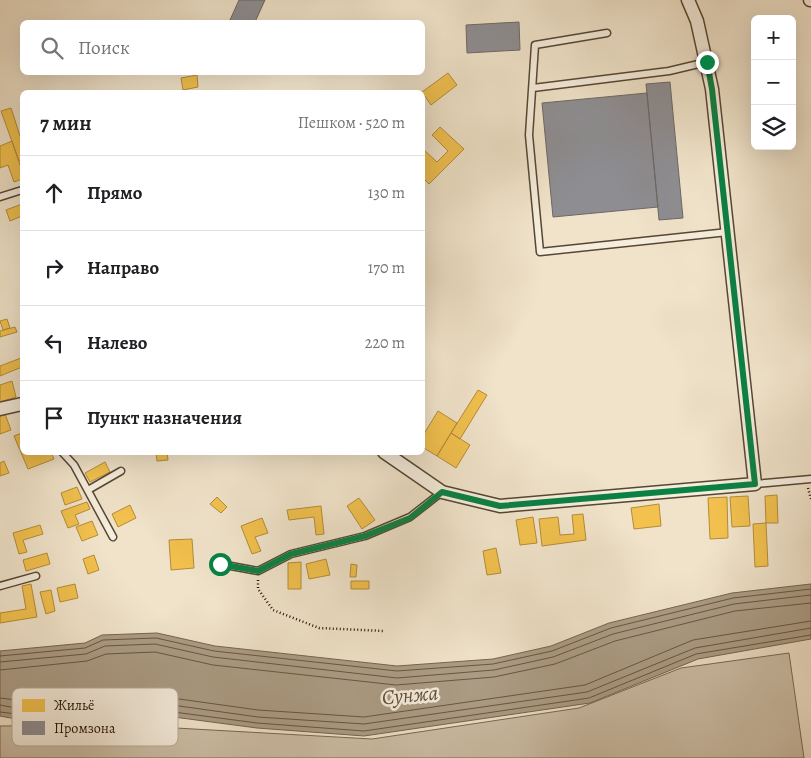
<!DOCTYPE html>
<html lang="ru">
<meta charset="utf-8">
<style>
body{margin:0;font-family:Alegreya,serif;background:#f2f2f2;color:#202124}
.controls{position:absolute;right:15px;top:15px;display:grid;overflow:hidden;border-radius:8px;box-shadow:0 5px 20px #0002}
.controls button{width:45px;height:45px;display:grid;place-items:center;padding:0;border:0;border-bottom:1px solid #e0e0e0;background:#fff;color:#202124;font:25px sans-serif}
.stop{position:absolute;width:15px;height:15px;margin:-11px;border:4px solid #0b8043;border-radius:50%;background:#fff}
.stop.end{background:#0b8043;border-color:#fff;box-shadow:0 1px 5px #0008}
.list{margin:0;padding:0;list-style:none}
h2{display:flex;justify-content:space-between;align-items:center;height:65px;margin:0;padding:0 20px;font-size:21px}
h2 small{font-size:16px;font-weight:400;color:#757577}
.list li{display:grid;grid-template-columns:32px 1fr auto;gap:15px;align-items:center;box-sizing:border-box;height:75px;padding:0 20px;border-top:1px solid #e0e0e0}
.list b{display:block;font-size:19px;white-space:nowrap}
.list em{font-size:16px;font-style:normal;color:#757577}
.icon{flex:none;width:28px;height:28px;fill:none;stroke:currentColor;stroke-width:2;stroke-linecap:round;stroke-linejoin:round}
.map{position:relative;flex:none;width:811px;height:758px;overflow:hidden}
.search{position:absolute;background:#fff;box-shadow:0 5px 20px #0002;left:20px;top:20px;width:405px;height:55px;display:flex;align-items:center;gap:12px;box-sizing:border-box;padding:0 18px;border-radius:8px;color:#757577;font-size:19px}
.panel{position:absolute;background:#fff;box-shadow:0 5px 20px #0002;left:20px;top:90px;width:405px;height:365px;border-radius:8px}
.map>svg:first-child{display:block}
.green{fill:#cdbfa8;stroke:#786854}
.water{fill:#ab9c85;stroke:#756450}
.homes{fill:#f2c14e;stroke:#b48c37}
.industry{fill:#8d8d92;stroke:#6e6866}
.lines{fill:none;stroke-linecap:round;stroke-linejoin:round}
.shore{stroke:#685642;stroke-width:1}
.lane-casing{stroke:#574632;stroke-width:9}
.street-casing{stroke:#574632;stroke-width:15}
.path{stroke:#241100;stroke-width:2.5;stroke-dasharray:1 2.5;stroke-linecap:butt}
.lane{stroke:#f5eddd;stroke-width:6}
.street{stroke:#f5eddd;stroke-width:12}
.route{stroke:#0b8043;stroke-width:6}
.labels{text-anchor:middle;stroke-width:5;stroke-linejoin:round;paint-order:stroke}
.water-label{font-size:21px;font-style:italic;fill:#61503c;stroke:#f5eddd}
.key{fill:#f5eddd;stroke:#b6ab9b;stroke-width:1}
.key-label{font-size:14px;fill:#241100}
</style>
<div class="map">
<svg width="811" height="758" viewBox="0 0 811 758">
<rect width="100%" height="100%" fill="#f0e3ca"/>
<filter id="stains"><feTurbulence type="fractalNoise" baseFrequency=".004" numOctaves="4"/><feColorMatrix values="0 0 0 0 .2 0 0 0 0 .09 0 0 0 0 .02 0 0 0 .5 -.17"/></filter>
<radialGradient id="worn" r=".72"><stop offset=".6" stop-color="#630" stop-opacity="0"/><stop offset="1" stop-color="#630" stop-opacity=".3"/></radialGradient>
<path class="green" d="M789 653 804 758H0V726L122 725 372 739 579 708 681 668Z"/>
<path class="water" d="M811 584V639L698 659 590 703 364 736 257 728 128 711 61 707 16 719 0 716V651L85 643 102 635 157 633 215 646 397 666 493 659 551 646 609 623 732 593Z"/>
<path class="homes" d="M448 73 457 85 431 105 422 92Z
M197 75 198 87 183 90 181 78Z
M11 108 22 142V160L19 161 1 111Z
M440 127 464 149 429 184 422 177V148L437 162 448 151 432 135Z
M12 141 22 171V179L14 182 8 165 0 168V146Z
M22 204V216L10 221 6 210Z
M7 319 10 328 3 330 0 321Z
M15 327 17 332 0 337V331Z
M21 358 22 367 0 376V366Z
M12 381 16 397 0 402V385Z
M478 390 487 395 460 439 451 433Z
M438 411 457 423 437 456 422 447V437Z
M5 414 11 430 0 434V415Z
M22 433V452H51L54 459 28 469 14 436Z
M451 433 470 445 456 468 437 456Z
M167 452 168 460 157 461 156 453Z
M4 461 9 473 0 476V463Z
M105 462 110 472 90 482 85 473Z
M77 487 82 499 65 505 61 493Z
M777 495 778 523H766L765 496Z
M748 496 750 526 732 527 730 497Z
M217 497 227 507 221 513 210 504Z
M727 497 728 538 710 539 708 498Z
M359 498 375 520 362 529 347 506Z
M87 502 90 509 75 515 79 524 68 528 61 511Z
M659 504 661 526 634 529 631 508Z
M130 505 136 518 118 527 112 514Z
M321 506 324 534 316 535 314 517 289 520 287 510Z
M583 514 586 540 542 546 539 519 558 517 560 535 574 534 572 515Z
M533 517 537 543 520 545 516 520Z
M262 518 268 533 255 537 261 551 252 554 241 526Z
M92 521 98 535 82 541 76 527Z
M766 523 768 566 755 567 753 524Z
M40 525 43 534 23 540 27 552 19 554 13 533Z
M192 539 194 568 171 570 169 540Z
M496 548 501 573 487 575 483 551Z
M47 553 50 564 26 571 23 560Z
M94 555 99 570 88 574 83 559Z
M326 559 330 575 309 579 306 564Z
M301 562V589H288V563Z
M351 564 357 565 356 577H350Z
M351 581H369V589H351Z
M31 584 37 617 0 623V613L26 609 22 586Z
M75 584 78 598 60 602 57 588Z
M51 590 55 611 46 614 40 592Z"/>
<path class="industry" d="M239 0H265L255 22H236L230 20Z
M519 22 520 50 467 53 466 25Z
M670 82 683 218 659 220 646 84Z
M647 93 658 207 553 217 542 103Z"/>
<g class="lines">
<path class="shore" d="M0 656 85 648 103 640 156 638 214 651 397 671 493 664 552 651 611 628 733 598 811 589
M0 662 86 654 105 646 155 644 213 657 397 678 494 670 553 657 613 634 734 604 811 595
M0 670 87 661 106 654 155 652 213 665 396 685 494 677 555 664 615 641 735 611 811 603
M0 698 16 700 61 689 129 692 258 710 364 717 585 685 693 640 811 621
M0 705 16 708 61 696 129 699 258 717 364 724 587 692 695 648 811 628
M0 712 16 714 61 702 128 706 257 723 364 731 589 698 696 654 811 635"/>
<g class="lane-casing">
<path id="lane" d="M607 33 535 45 529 135 540 252 728 232
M533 88 669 71 707 62
M0 197 22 190
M62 452 74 465 113 537
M755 484 811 479
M88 490 121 471
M220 564 258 571 291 554 365 536 410 517 442 492
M0 586 36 576"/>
</g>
<g class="street-casing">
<path id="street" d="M810 0H811
M0 409 22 404
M384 452 442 492 500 506 755 484 712 89 697 21 688 0"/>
</g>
<path class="path" d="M808 488 811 499
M258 580V589L273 610 319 628 384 631"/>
<use href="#lane" class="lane"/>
<use href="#street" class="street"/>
</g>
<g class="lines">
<path class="route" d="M220 564 258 571 291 554 365 536 410 518 442 492 500 506 755 484 712 89 707 62"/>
</g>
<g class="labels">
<g class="water-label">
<text transform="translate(410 695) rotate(-5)" y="7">Сунжа</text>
</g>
</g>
<rect x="12" y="688" width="166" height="58" rx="8" class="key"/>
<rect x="22" y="699" width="23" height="13" fill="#f2c14e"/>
<rect x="22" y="721" width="23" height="14" fill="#8d8d92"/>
<g class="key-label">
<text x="54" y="710">Жильё</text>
<text x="54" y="733">Промзона</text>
</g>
<rect width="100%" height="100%" filter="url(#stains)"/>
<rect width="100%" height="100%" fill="url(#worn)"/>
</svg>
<div class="controls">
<button>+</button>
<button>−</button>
<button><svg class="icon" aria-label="layers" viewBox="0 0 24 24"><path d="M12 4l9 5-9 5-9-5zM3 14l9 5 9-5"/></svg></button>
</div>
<div class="stop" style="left:220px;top:564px"></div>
<div class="stop end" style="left:707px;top:62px"></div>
<div class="search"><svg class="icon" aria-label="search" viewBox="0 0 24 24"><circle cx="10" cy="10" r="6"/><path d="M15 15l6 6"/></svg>Поиск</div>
<section class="panel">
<h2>7 мин<small>Пешком · 520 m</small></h2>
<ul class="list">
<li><svg class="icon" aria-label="ahead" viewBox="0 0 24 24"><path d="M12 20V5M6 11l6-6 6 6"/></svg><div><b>Прямо</b></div><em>130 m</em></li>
<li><svg class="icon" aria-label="right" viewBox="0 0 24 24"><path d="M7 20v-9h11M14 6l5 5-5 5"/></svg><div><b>Направо</b></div><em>170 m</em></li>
<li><svg class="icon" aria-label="left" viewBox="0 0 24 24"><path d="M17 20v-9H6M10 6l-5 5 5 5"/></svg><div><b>Налево</b></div><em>220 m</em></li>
<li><svg class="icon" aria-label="arrive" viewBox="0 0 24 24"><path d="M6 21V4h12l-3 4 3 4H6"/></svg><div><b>Пункт назначения</b></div></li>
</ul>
</section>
</div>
